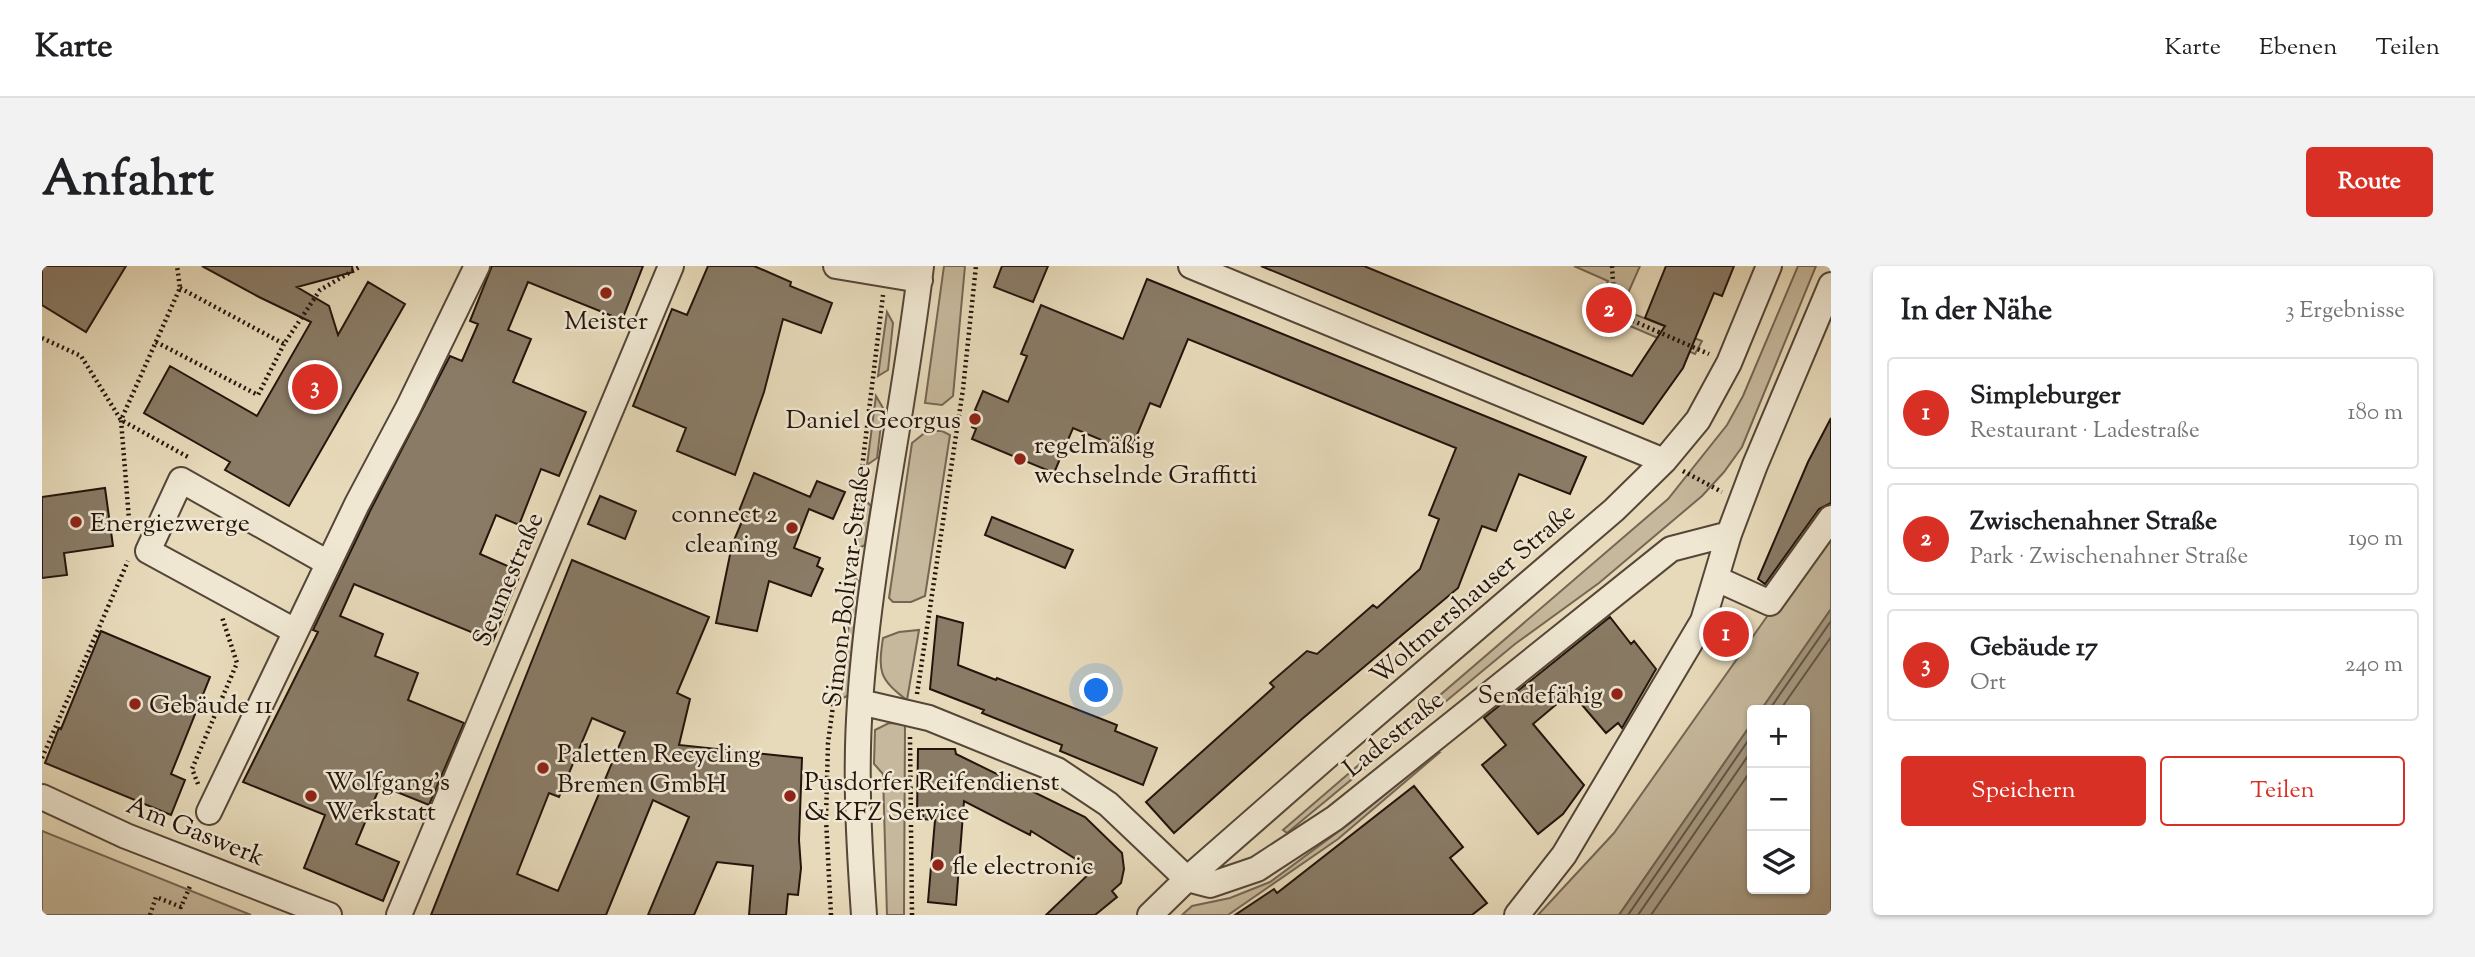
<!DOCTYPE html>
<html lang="de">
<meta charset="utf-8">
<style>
body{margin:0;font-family:"Sorts Mill Goudy",serif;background:#f2f2f2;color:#202124}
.controls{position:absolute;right:21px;bottom:21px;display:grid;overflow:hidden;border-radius:7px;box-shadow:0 2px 5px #0004}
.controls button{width:63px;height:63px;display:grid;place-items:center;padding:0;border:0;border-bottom:2px solid #e0e0e0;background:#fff;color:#202124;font:35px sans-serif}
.you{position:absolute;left:1055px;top:425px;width:24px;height:24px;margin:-18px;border:5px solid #fff;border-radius:50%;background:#1a73e8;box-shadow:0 0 0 10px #1a73e833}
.badge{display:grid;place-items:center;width:46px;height:46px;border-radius:50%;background:#d93025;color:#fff;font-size:23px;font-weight:700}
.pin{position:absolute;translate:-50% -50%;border:4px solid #fff;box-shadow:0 2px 7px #0006}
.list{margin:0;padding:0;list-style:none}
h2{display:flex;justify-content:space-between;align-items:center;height:91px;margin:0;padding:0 28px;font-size:30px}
h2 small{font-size:23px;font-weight:400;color:#757577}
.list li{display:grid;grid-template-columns:46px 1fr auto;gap:21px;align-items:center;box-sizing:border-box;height:112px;margin:0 14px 14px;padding:0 14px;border:2px solid #e0e0e0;border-radius:7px}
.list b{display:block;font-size:26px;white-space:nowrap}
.list p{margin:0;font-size:23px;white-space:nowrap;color:#757577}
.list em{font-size:23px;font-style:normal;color:#757577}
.actions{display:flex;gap:14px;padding:21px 28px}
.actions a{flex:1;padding:16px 0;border:2px solid #d93025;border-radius:7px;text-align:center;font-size:24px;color:#d93025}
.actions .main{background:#d93025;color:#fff}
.icon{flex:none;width:38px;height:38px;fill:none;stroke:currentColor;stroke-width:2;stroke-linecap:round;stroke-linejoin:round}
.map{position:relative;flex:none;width:1789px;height:649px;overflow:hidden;border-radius:7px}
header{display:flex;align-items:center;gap:42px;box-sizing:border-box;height:98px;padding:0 35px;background:#fff;border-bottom:2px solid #e0e0e0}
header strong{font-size:33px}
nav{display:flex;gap:38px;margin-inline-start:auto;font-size:24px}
.intro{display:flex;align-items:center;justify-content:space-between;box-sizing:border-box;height:168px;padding:0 42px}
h1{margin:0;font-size:49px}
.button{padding:18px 32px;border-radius:7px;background:#d93025;color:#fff;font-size:24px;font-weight:700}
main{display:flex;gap:42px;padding:0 42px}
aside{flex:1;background:#fff;border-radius:7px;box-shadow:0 2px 5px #0004}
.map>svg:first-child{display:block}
.green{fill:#c6b89c;stroke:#756654;stroke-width:2}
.water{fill:#a5977f;stroke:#716351;stroke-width:2}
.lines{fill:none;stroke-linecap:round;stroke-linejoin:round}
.shore{stroke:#645646;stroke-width:2}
.building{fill:#897b66;stroke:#24140c;stroke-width:2;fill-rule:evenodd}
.minor-casing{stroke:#554638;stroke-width:28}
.path{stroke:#24140c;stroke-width:4.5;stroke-dasharray:2 3.5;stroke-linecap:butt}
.minor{stroke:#efe7d2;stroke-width:24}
.poi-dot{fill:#8f2418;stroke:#efe7d2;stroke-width:2.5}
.labels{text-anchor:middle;stroke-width:5;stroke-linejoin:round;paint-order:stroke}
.poi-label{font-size:26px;fill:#24140c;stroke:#efe7d2;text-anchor:start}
.street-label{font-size:26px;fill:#24140c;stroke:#efe7d2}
</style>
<header>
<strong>Karte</strong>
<nav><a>Karte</a><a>Ebenen</a><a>Teilen</a></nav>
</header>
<div class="intro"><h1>Anfahrt</h1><a class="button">Route</a></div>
<main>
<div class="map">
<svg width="1789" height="649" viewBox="0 0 1789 649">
<rect width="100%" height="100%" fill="#e7daba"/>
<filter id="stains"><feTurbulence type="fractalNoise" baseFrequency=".00286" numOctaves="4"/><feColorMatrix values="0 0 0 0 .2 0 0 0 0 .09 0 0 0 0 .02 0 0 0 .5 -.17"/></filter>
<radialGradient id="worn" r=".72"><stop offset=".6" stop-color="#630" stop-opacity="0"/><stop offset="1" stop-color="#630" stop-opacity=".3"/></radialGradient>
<path class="green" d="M902 0H923L911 130 900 139 883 137Z
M1532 0H1598L1579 43 1660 75 1653 88 1553 45 1566 15Z
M1756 0H1774L1700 181 1682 206 1660 230 1557 317 1473 378 1245 567 1241 564 1626 233 1685 159 1701 130Z
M845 46 851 57 846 104 836 110Z
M834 130 841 142 835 192 825 199Z
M885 165H900L908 169 883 330 869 336H851L847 332 870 177Z
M821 231 829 240 823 279 815 283Z
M1789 268V343L1719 444H1710V457L1577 649H1496L1572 567 1731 342Z
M813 312 819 318 807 429 797 434Z
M877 364 865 434C837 414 836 405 841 372L857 366Z
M847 457 863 458 862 649H845L841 508 832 498 833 464Z
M1393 487H1397L1296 573 1186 649H1140L1150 640 1188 632 1228 616 1308 557Z
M0 565 209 649H0Z"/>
<path class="water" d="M1789 343V649H1577L1710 457V623H1763V444H1719Z"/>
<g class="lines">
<path class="shore" d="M1727 444 1789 355
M1738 444 1789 371
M1586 649 1710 469
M1596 649 1710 484
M1609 649 1710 503"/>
</g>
<path class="building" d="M0 0H84L44 66 0 39Z
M160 0H310L311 6 255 21 287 40 296 69 326 16 363 38 247 240 183 204 188 196 102 147 128 100 215 150 269 56 217 31Z
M450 0H601L580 54 486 16 466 64 489 73 471 116 544 146 517 210 499 203 477 259 454 249 438 288 479 306 451 375 312 318 298 350 341 368 333 390 376 407 366 434 422 457 387 539 350 524 348 530 336 525 314 578 357 596 341 635 262 602 283 549 201 516 276 366 271 364 328 245 408 90 420 95 436 58 428 55Z
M666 0H712L749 16 748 20 790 37 779 67 741 53 722 126 693 209 635 185 644 162 591 140 630 43 645 49Z
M960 0H1006L991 36 952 21Z
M1219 0H1322L1590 110 1623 60 1603 52 1624 0H1692L1680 30 1672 27 1641 102 1601 158Z
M1105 13 1544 191 1528 228 1477 208 1454 265 1440 260 1416 322 1260 453 1132 567 1104 536 1232 421 1228 417 1265 385 1275 388 1331 339 1335 342 1378 303 1397 253 1387 249 1414 182 1146 73 1118 141 1108 137 1088 186 1031 162 1012 207 930 173 934 163 930 161 936 146 933 144 941 125 966 136 985 90 979 88 999 39 1081 73Z
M1789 152V237L1777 243 1723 318 1716 313 1766 196Z
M712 207 768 231 775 215 803 226 791 253 767 243 752 282 778 292 775 300 781 303 769 330 727 315 715 365 674 357 690 279 701 253 695 250Z
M63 222 71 280 22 287 25 309 0 312V231Z
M558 230 594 245 583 273 546 258Z
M950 251 1031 284 1023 302 943 269Z
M530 294 667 351 635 427 648 433 637 479 760 492 757 574 759 602 756 629 746 628 744 649H707L711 600 675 596 652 649H606L647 551 611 534 564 649H389ZM550 452 583 466 516 625 475 608 507 527 517 531Z
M895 350 921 357 916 399 954 414 955 412 1075 459 1073 465 1115 482 1101 519 1018 485 1020 479 940 447 942 444 888 423Z
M1568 351 1589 378 1592 375 1614 403 1580 462 1576 457 1564 467 1529 426 1491 458 1542 519 1521 548 1496 568 1440 499 1464 479 1442 452Z
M59 365 168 411 129 508 143 514 129 549 3 497 17 462 19 463Z
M876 483H913L914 488 1043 551 1080 587 1082 603 1079 617 1070 625 1075 631 1053 649H1004L1051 604 989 565 988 569 922 535 914 639 886 636 893 554 881 553V548H875Z
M1372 520 1421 581 1408 592 1445 637 1430 649H1193L1232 623 1235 627Z"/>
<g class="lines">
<g class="minor-casing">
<path id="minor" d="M794 0 878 14
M1149 0 1622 195
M1675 313 1728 337 1789 252
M253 365 106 285 139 214 286 297
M818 436 887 452 1015 504 1066 538 1145 613 1168 619 1215 603 1293 552 1629 283 1687 268
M0 531 84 570 287 649
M167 546 315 238 366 142 435 0
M357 649 629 0
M822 649C817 578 813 508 818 437 828 290 862 146 879 0
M1108 649 1145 613 1290 486 1572 244 1622 195 1656 154 1687 97 1727 0
M1475 649 1522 589 1661 355 1687 268 1713 199 1789 19"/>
</g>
<path class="path" d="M1570 0 1573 47 1667 88
M138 22 242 78 278 24 319 0
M0 72 39 90 79 154 146 191
M114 76 216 129 242 78
M1641 205 1680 226
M813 260 841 29
M88 266 79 154 138 22 135 0
M875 428 921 123 934 0
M868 471 870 649
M0 492 86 295
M156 518 150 503 195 397 180 351
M108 649 114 631 139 641 149 618
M789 649 784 553 786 477 793 425"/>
<use href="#minor" class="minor"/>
</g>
<g class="poi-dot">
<circle cx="564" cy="27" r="7"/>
<circle cx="933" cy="153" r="7"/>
<circle cx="978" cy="193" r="7"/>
<circle cx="34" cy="256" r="7"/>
<circle cx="750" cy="262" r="7"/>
<circle cx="1575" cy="428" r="7"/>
<circle cx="93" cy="438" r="7"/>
<circle cx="501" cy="502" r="7"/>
<circle cx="269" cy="530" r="7"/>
<circle cx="748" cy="530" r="7"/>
<circle cx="896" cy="599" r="7"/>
</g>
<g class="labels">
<g class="poi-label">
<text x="564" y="63" text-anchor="middle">Meister</text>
<text x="919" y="162" text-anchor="end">Daniel Georgus</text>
<text x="992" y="187">regelmäßig<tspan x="992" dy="30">wechselnde Graffitti</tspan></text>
<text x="736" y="256" text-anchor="end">connect 2<tspan x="736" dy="30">cleaning</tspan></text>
<text x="48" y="265">Energiezwerge</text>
<text x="1561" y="437" text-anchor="end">Sendefähig</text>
<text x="107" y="447">Gebäude 11</text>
<text x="515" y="496">Paletten Recycling<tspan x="515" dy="30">Bremen GmbH</tspan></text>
<text x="283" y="524">Wolfgang's<tspan x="283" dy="30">Werkstatt</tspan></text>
<text x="762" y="524">Pusdorfer Reifendienst<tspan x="762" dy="30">&amp; KFZ Service</tspan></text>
<text x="910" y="608">fle electronic</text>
</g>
<g class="street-label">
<text transform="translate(465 313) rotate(-67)" y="9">Seumestraße</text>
<text transform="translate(804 320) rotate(-83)" y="9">Simon-Bolivar-Straße</text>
<text transform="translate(1430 327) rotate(-41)" y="9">Woltmershauser Straße</text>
<text transform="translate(1351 467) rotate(-39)" y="9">Ladestraße</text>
<text transform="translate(154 564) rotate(22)" y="9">Am Gaswerk</text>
</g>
</g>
<rect width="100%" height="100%" filter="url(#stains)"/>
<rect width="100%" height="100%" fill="url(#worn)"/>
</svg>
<div class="controls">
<button>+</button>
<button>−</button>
<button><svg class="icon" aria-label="layers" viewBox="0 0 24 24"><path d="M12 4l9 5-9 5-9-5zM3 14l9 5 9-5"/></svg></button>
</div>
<div class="you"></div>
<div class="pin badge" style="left:1684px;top:368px">1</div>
<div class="pin badge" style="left:1567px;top:44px">2</div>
<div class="pin badge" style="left:273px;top:121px">3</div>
</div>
<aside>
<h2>In der Nähe<small>3 Ergebnisse</small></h2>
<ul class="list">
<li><span class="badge">1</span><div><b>Simpleburger</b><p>Restaurant · Ladestraße</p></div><em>180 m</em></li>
<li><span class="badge">2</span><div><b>Zwischenahner Straße</b><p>Park · Zwischenahner Straße</p></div><em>190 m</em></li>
<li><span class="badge">3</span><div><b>Gebäude 17</b><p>Ort</p></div><em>240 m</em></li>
</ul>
<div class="actions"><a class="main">Speichern</a><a>Teilen</a></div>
</aside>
</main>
